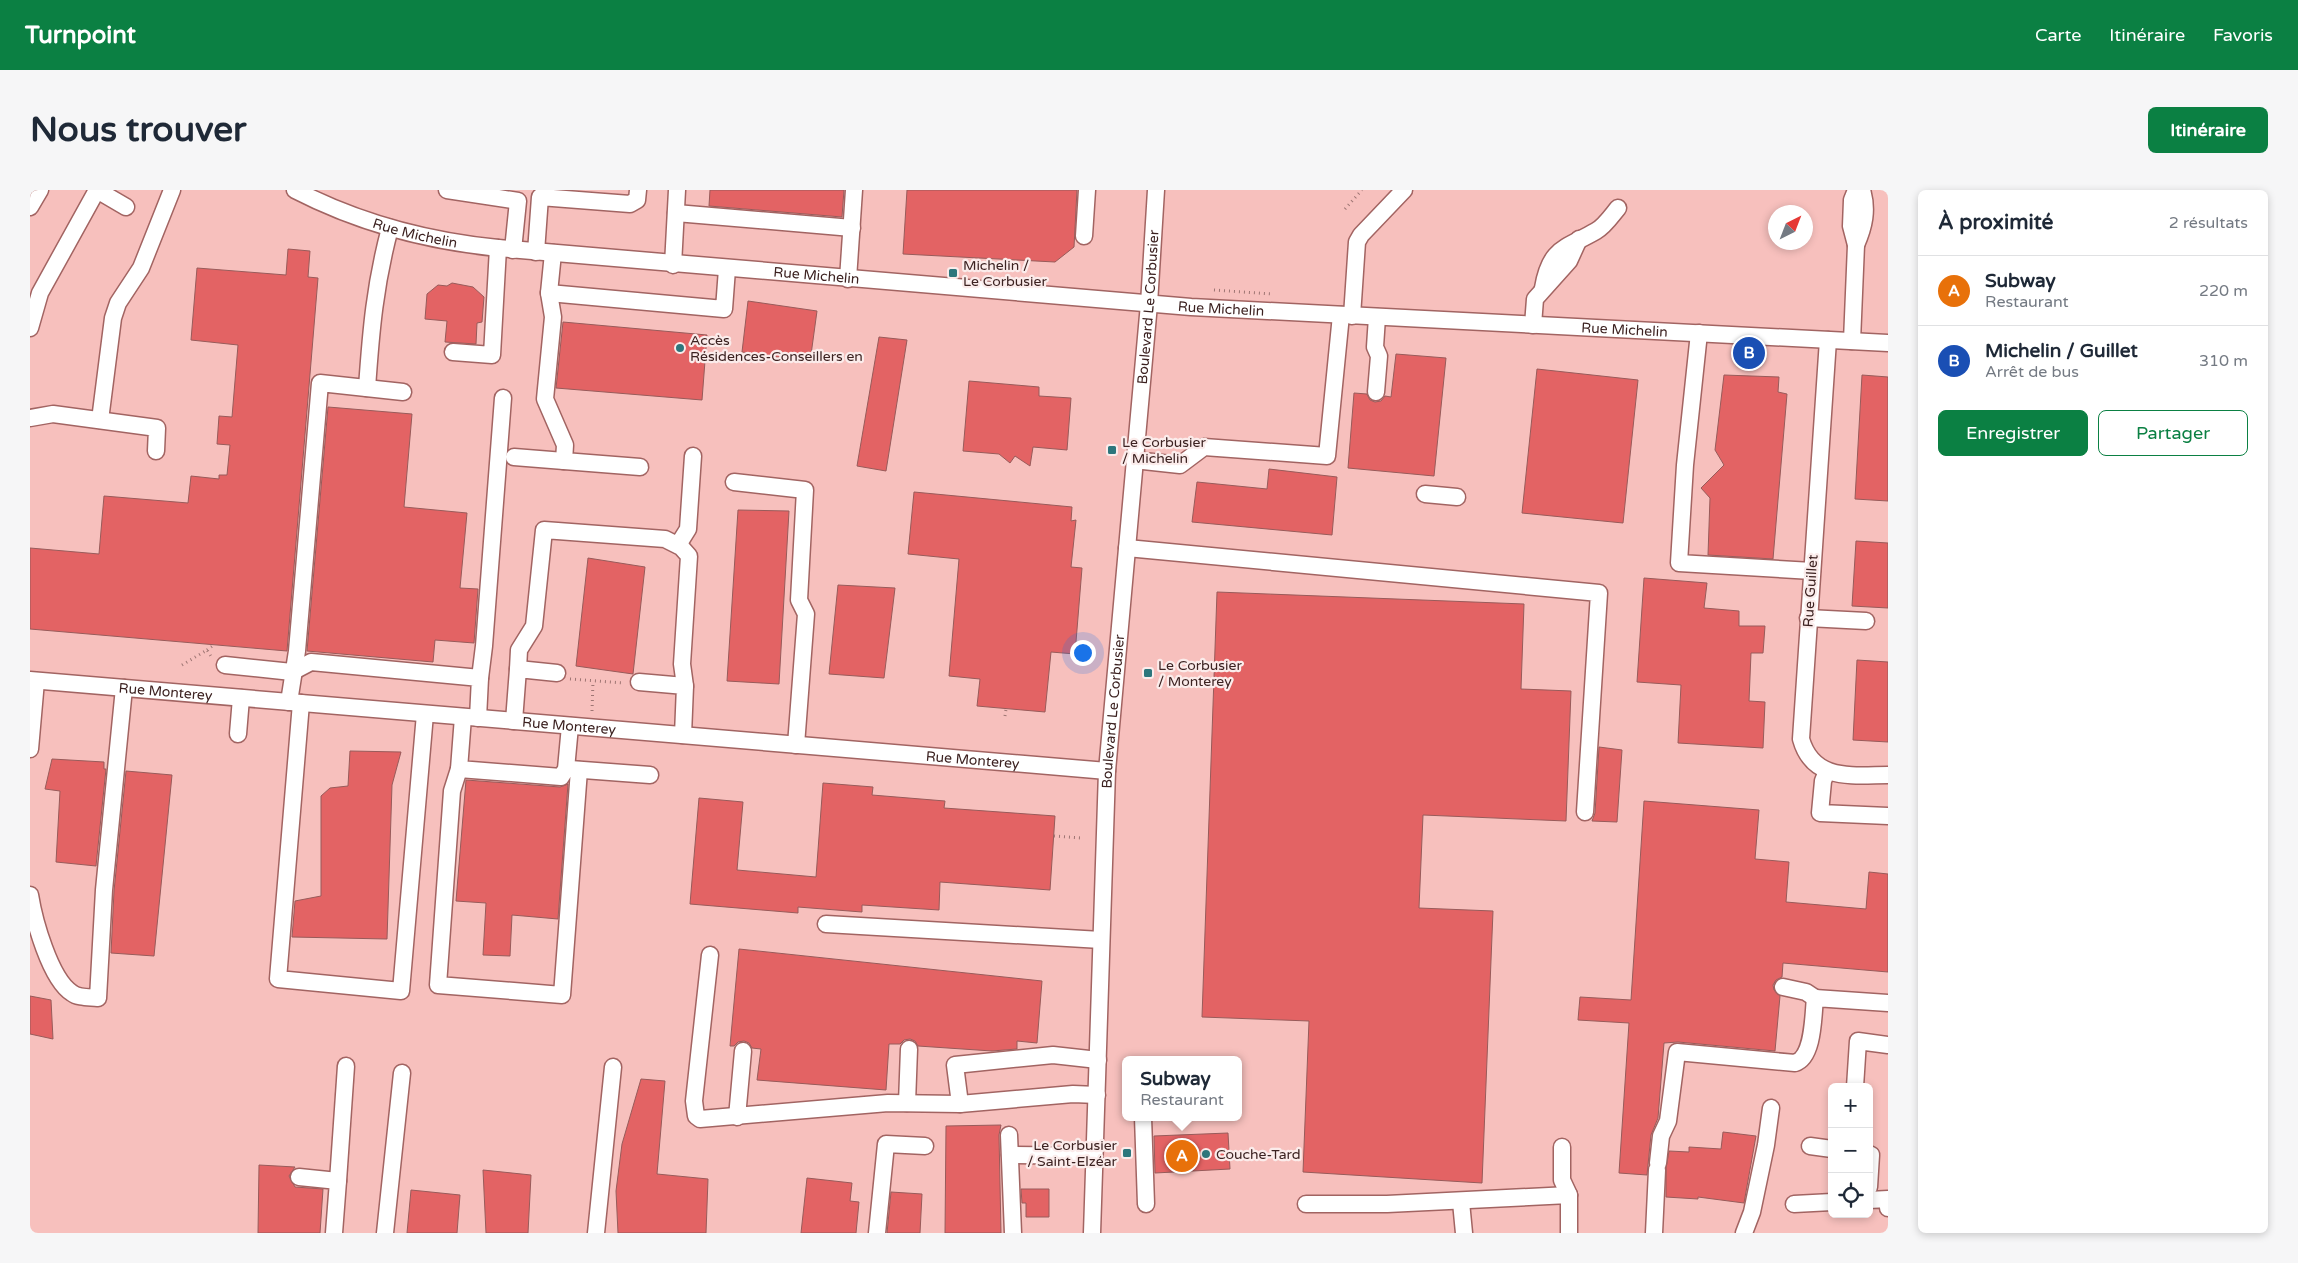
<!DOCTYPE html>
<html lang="fr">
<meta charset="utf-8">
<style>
body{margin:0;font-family:"Varela Round",sans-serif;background:#f6f6f7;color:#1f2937}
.controls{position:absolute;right:15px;bottom:15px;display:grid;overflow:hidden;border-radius:8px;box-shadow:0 2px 8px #0003}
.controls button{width:45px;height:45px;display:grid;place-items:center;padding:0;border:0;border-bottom:1px solid #e0e1e3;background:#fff;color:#1f2937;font:25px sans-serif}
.compass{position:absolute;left:1738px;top:15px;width:45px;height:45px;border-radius:50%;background:#fff;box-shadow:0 2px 8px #0003;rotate:42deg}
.you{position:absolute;left:1052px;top:462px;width:18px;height:18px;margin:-12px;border:4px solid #fff;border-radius:50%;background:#1a73e8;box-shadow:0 0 0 8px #1a73e833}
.badge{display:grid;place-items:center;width:32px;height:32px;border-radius:50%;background:#0b8043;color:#fff;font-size:16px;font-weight:700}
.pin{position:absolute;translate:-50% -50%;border:2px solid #fff;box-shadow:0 1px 5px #0006}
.popup{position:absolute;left:1092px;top:866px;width:120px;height:65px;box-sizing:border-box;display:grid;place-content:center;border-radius:8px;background:#fff;filter:drop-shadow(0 1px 4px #0005);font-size:16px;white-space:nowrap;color:#747a83}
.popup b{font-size:19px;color:#1f2937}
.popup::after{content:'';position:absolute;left:50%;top:100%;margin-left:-10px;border:10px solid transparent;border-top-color:#fff}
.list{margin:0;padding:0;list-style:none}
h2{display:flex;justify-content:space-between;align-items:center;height:65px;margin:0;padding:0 20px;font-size:21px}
h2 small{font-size:16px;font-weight:400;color:#747a83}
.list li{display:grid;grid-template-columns:32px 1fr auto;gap:15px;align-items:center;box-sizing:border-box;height:70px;padding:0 20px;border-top:1px solid #e0e1e3}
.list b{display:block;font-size:19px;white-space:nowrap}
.list p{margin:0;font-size:16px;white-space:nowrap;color:#747a83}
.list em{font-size:16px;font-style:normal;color:#747a83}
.actions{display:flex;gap:10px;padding:15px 20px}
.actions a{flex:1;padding:11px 0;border:1px solid #0b8043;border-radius:8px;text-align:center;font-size:18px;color:#0b8043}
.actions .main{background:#0b8043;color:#fff}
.icon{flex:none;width:28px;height:28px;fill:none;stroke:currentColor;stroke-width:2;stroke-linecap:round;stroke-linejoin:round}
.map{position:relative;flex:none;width:1858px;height:1043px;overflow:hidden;border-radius:8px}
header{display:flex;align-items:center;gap:30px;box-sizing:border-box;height:70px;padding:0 25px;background:#0b8043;color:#fff}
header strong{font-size:24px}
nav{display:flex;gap:28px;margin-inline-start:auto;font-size:18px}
.intro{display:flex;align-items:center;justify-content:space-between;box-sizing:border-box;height:120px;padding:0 30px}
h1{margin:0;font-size:35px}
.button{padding:12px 22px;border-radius:8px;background:#0b8043;color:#fff;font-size:18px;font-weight:700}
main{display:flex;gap:30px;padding:0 30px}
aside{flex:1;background:#fff;border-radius:8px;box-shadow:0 2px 8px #0003}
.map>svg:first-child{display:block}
.building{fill:#e36364;stroke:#985b5a}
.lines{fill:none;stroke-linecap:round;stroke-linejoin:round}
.minor-casing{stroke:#a26462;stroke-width:19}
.path{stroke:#9e7573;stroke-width:3;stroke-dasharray:1 4;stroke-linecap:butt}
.minor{stroke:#fff;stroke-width:16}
.poi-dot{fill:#2d767c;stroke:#fbeceb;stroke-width:2}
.labels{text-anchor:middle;stroke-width:4.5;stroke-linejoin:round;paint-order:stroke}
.street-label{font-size:14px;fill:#3c2221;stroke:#fbeceb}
.poi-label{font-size:14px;fill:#3c2221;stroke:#fbeceb;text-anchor:start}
</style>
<header>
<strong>Turnpoint</strong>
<nav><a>Carte</a><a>Itinéraire</a><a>Favoris</a></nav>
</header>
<div class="intro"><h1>Nous trouver</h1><a class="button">Itinéraire</a></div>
<main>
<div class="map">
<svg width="1858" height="1043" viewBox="0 0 1858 1043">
<rect width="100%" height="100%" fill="#f7c0bd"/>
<path class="building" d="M680 0H814L812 27 679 16Z
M877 0H1047L1044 57 1025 72 873 64Z
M258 59 280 61 278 87 288 88 257 461 0 439V358L69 364 74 306 158 313 161 286 189 289V285H197L200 255 187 254 189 226 202 227 208 155 161 150 167 78 256 85Z
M422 93 443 97 454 107 452 132 447 133 446 154 415 152 417 131 395 129 397 104 408 95 417 96Z
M718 111 787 121 780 172 712 162Z
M533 132 677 145 672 210 526 198Z
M849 147 877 150 856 281 827 276Z
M1366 164 1416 168 1404 286 1318 278 1324 203 1337 204 1340 210 1345 212 1351 211 1355 206 1361 207Z
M1507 179 1608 190 1593 333 1492 323Z
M1694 185 1749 187 1748 202 1757 204 1743 369 1678 365 1680 308 1671 298 1694 275 1685 260Z
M1832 185 1858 187V311L1825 309Z
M939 191 1009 197V206L1041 208 1037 260 1003 257 1000 276 985 266 980 273 969 264 933 261Z
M298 217 382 224 374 317 437 323 430 398 448 399 444 453 405 450 403 472 277 461Z
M1239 279 1307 287 1302 345 1162 332 1167 292 1237 299Z
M884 302 1042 317 1041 331 1046 330 1041 377 1052 378 1045 464 1021 462 1015 522 947 516 950 489 919 486 929 369 878 364Z
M708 320 759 321 749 494 697 491Z
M1826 351 1858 353V418L1822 416Z
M558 368 615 377 603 484 546 476Z
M1614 388 1677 393 1674 418 1709 421V436H1735L1733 463H1721L1719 511 1735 512 1733 558 1648 553 1651 495 1607 492Z
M808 395 865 398 854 488 799 484Z
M1187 402 1494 414 1491 499 1541 501 1536 631 1393 625 1389 718 1463 721 1452 993 1273 982 1279 831 1172 827Z
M1827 470 1858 472V552L1823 550Z
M1569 557 1592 560 1587 632 1562 631 1565 623Z
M320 561 371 562 362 595 357 749 262 747 265 711 291 706V606L300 598 318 596Z
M22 569 74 572V579H76L66 676 26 672 30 601 15 599Z
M96 581 142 585 124 766 81 763 84 701Z
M436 590 530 597 538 594 528 729 482 725 480 766 453 765 456 713 426 711Z
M793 593 843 597 842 605 915 611 914 618 1025 626 1020 700 910 692 909 720 832 715V722L768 717V723L660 714 669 608 713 612 707 680 786 687Z
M1614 611 1729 620 1725 669 1759 672 1756 712 1836 719 1839 682 1858 684V782L1753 773 1752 787 1746 790 1743 795 1744 800 1750 806 1745 861 1648 852 1634 853 1628 928 1621 945 1617 985 1589 983 1599 833 1548 830 1550 807 1601 810Z
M709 759 1012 791 1007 853 987 851V859L962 861 888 856 885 851 880 849 874 850 870 854H859L856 900 727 890 731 859 722 858 719 853 714 851 708 852 704 856H700Z
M0 806 21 810 23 849 0 844Z
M611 889 635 891 627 984 678 989 676 1043H588L586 1001 592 954Z
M971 935 969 945 971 1043H915L916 936Z
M1693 942 1726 946 1714 1013 1668 1007V1009L1636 1007V978L1639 961 1659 962V957L1691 959Z
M1198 943 1200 979 1125 983 1124 946Z
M229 975 265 977 259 986 265 997 293 999 290 1043H228Z
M453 980 501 985 498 1043H456Z
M777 988 822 993 820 1011 829 1012 826 1043H771Z
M991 999H1019V1027H996V1013H992Z
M381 1000 430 1005 427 1043H377Z
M861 1002 892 1004 890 1043H857Z"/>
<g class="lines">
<g class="minor-casing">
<g id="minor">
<path d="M67 0 96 17"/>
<path id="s1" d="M265 0C329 33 397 51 468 58L1161 117 1858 153"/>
<path d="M417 0 488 11 483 60"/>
<path d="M0 17 10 0"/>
<path d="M646 23 822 38"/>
<path d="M1054 46 1057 0"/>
<path d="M1826 55C1834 37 1838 20 1832 0"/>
<path d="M506 62 510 7 600 14 607 10 608 0"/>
<path d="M523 63 519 103 694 119 697 79"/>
<path d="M643 75 647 0"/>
<path d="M818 89 824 0"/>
<path d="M1513 98C1520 57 1535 59 1566 41 1575 36 1582 25 1588 18"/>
<path d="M519 103 523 127 515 209 535 255 534 271 610 277"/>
<path d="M1322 126 1327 52 1331 45 1374 0"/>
<path d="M1503 135 1505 109 1539 71 1549 49"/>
<path d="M0 138 10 103 67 0"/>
<path d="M1669 143 1655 275 1649 373 1782 381"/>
<path d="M1798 150 1771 549C1783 592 1823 585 1858 585"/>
<path d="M1822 151 1826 55 1821 36 1822 10 1826 0"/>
<path d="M423 162 462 165 468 58"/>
<path d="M337 198C341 140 345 94 360 38"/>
<path d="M1346 202 1349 166 1345 157 1347 127"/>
<path d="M0 228 23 224 127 238 126 261"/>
<path d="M70 230 83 128 88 113 111 78 142 0"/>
<path d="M484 267 534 271"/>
<path d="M1104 270 1150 275 1174 257 1297 266 1311 125"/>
<path d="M704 292 775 300 769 410 776 424 766 555"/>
<path d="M1395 304 1427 307"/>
<path d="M648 355 658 339 663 266"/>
<path d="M1097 358 1569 403 1555 622"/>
<path d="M1778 428 1836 431"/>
<path d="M195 475 262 482 281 472 450 488 448 528"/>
<path d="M488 479 489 460 504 436 514 340 635 349 651 357 659 366 652 474 655 496"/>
<path d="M450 488 454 456 473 208"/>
<path id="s2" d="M0 490 1077 581"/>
<path d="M609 492 655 496 653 545"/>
<path d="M259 512 267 461 290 193 373 202"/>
<path d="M271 513 248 789 371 801 395 524"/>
<path d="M433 527 429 579 531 587 536 579 540 536"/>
<path d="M484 531 488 479 527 483"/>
<path d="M208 544 211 508"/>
<path d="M0 559 6 491"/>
<path d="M429 579 422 601 408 795 532 805 549 580"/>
<path d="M540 579 620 585"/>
<path d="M1797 581 1793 591 1790 623 1858 626"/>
<path d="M0 705C4 730 20 789 42 803 48 808 60 807 68 808L74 700 94 498"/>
<path d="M796 734 1071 750"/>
<path d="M680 765 664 911 666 926 670 929 858 913 930 914"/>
<path d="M1753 797 1776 802 1785 808"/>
<path d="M1825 897 1828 851 1858 855"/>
<path d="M1067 905 1043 904 930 914 925 875 1023 865 1068 870"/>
<path d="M877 913 879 859"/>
<path d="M707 927 713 861"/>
<path d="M1113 927 1116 1014"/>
<path d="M979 945 983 1043"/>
<path d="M1780 956 1802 959"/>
<path d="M1532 957V990L1539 1005"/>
<path d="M1839 964 1841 965 1839 997"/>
<path d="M980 965 1064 966"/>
<path d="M1628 973 1631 946 1638 931 1647 862 1765 873C1784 867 1783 825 1785 808L1858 813"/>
<path d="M269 987 308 991 304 1043"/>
<path d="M308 991 316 876"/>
<path d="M1839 1010 1858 1009V1018"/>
<path d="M1431 1012 1434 1043"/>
<path d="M1276 1014H1357L1539 1005V1043"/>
<path d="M1764 1014 1802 1012"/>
<path d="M355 1043 372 883"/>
<path d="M566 1043 583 877"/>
<path d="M847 1043 856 954 895 956"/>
<path id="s3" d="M1062 1043 1077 581 1119 114 1126 0"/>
<path d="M1624 1043 1627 980"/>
<path d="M1714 1043 1722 1022 1736 955 1741 918"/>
</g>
</g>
<path class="path" d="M1315 19 1332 0
M1184 100 1242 104
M177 460 184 455
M152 475 177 460 182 468
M540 489 594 493
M562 521 563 491
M975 526 976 519
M1024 646 1051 648"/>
<use href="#minor" class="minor"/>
</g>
<g class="poi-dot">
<rect x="918" y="78" width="10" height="10" rx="2.5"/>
<circle cx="650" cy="158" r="5"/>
<rect x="1077" y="255" width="10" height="10" rx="2.5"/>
<rect x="1113" y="478" width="10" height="10" rx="2.5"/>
<rect x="1092" y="958" width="10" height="10" rx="2.5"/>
<circle cx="1176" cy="964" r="5"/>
</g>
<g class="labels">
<g class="street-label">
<text dy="5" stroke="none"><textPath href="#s1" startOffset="128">Rue Michelin</textPath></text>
<text dy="5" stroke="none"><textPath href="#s1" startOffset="532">Rue Michelin</textPath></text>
<text dy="5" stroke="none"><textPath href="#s3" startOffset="928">Boulevard Le Corbusier</textPath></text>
<text dy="5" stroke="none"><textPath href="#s1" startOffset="938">Rue Michelin</textPath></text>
<text dy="5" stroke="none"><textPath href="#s1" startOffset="1342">Rue Michelin</textPath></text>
<text transform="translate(1780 401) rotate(-86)" y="5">Rue Guillet</text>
<text dy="5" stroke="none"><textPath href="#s2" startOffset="136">Rue Monterey</textPath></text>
<text dy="5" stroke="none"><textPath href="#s3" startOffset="522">Boulevard Le Corbusier</textPath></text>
<text dy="5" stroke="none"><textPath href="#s2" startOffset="541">Rue Monterey</textPath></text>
<text dy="5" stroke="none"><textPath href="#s2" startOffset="946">Rue Monterey</textPath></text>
</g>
<g class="poi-label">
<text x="933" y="80">Michelin /<tspan x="933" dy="16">Le Corbusier</tspan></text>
<text x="660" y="155">Accès<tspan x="660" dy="16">Résidences-Conseillers en</tspan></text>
<text x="1092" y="257">Le Corbusier<tspan x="1092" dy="16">/ Michelin</tspan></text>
<text x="1128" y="480">Le Corbusier<tspan x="1128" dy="16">/ Monterey</tspan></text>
<text x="1087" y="960" text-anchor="end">Le Corbusier<tspan x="1087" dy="16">/ Saint-Elzéar</tspan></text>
<text x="1186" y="969">Couche-Tard</text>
</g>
</g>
</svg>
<div class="controls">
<button>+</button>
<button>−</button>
<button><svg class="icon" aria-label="locate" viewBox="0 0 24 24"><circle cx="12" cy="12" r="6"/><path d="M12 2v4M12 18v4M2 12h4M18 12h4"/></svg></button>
</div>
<svg class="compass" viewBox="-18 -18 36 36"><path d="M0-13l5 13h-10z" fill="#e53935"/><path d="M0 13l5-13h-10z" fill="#747a83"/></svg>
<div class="you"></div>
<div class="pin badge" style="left:1152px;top:966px;background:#e8710a">A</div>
<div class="popup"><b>Subway</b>Restaurant</div>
<div class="pin badge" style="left:1719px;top:163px;background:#1a4fb4">B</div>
</div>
<aside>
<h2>À proximité<small>2 résultats</small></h2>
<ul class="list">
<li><span class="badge" style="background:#e8710a">A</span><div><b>Subway</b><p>Restaurant</p></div><em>220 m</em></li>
<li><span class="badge" style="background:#1a4fb4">B</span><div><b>Michelin / Guillet</b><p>Arrêt de bus</p></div><em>310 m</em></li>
</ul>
<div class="actions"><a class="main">Enregistrer</a><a>Partager</a></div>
</aside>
</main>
